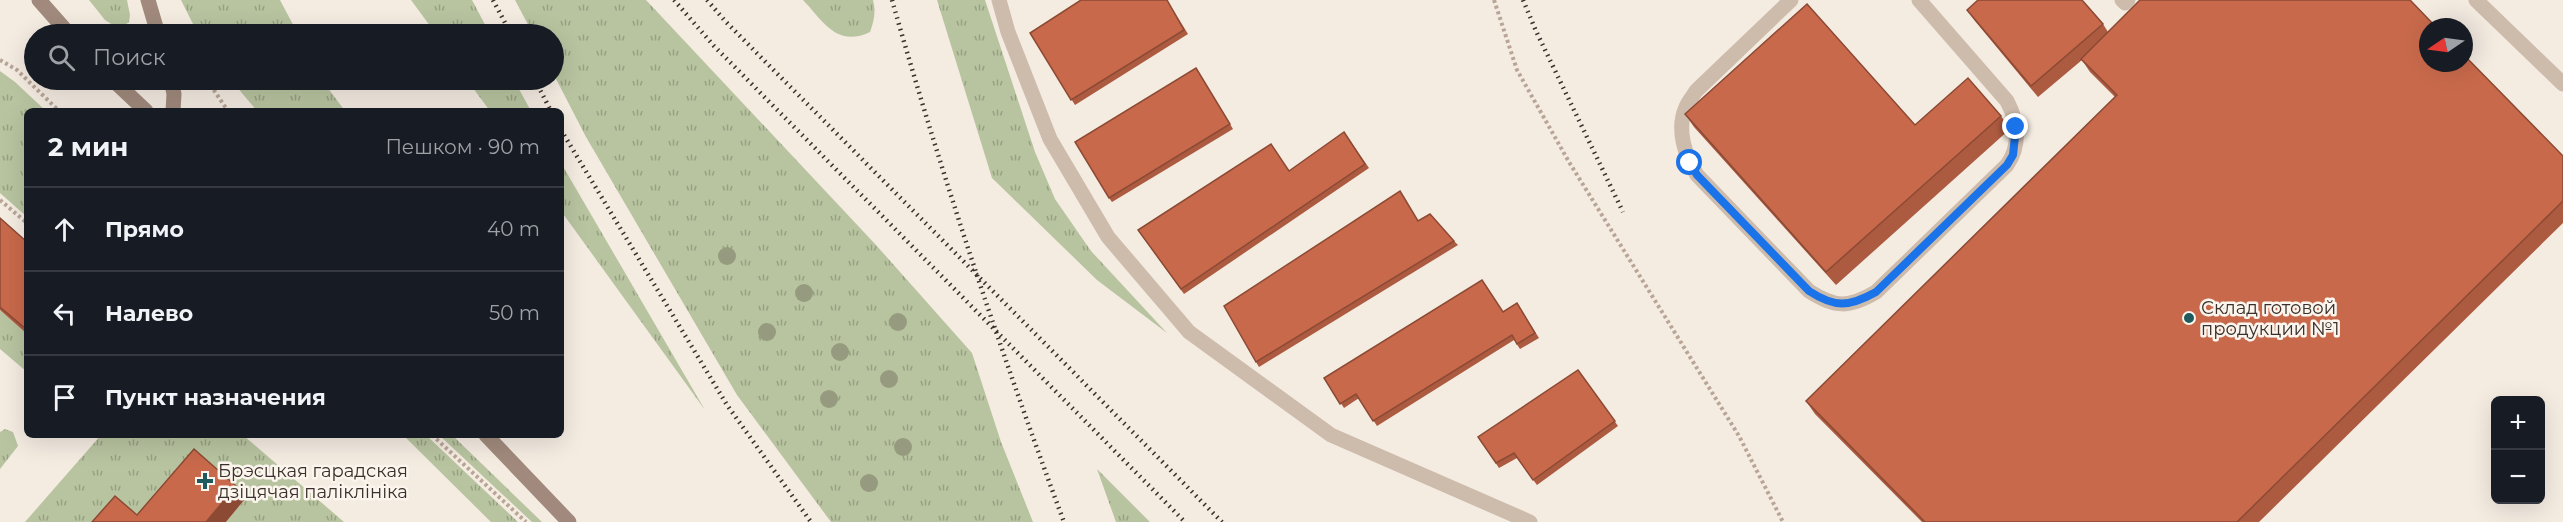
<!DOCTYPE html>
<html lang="ru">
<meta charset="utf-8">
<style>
body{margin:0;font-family:Montserrat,sans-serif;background:#242831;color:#f1f3f6}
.controls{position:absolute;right:18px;bottom:18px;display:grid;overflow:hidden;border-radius:9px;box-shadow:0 6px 24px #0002}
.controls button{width:54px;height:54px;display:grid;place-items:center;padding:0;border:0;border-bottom:2px solid #363941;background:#171b24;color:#f1f3f6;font:30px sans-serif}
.compass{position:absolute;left:2419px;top:18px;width:54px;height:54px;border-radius:50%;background:#171b24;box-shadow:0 6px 24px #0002;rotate:257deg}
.stop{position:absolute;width:18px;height:18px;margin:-14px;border:4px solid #1a73e8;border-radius:50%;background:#fff}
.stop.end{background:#1a73e8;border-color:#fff;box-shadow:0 2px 6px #0008}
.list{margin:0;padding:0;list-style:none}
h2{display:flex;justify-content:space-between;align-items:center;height:78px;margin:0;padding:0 24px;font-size:26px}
h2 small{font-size:20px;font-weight:400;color:#9ea1a6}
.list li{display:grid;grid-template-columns:39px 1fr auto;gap:18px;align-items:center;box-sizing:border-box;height:84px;padding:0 24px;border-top:2px solid #363941}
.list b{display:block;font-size:22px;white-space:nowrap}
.list em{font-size:20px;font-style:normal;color:#9ea1a6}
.icon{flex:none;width:33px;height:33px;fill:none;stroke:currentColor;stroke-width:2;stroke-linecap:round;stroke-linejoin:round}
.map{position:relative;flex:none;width:2563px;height:522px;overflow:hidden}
.search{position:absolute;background:#171b24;box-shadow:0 6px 24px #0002;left:24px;top:24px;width:540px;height:66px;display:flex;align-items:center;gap:15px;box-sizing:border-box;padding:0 21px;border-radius:33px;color:#9ea1a6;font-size:22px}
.panel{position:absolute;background:#171b24;box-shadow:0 6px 24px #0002;left:24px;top:108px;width:540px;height:330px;border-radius:9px}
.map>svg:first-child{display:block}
.grass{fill:url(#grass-tufts)}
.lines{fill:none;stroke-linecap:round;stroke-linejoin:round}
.path{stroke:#b9a596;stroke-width:4;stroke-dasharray:3 3;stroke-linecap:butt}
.lane{stroke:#cdbbac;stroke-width:15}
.secondary{stroke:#a18a7d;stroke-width:15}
.rail{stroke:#3b302b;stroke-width:4.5;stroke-dasharray:1.5 4.5;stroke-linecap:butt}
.tree{fill:#969b7f}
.wall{fill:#ac5a40}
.shaded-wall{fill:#8c4a34}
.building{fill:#c8694b;stroke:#8c4a34;stroke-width:1.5}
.route{stroke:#1a73e8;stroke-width:8}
.poi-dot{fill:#1f5a5e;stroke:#fbf5ee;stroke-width:2}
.labels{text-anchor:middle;stroke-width:5;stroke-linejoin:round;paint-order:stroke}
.poi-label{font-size:18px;fill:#3b302b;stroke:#fbf5ee;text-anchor:start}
</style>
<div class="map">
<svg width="2563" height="522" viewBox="0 0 2563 522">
<defs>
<pattern id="grass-tufts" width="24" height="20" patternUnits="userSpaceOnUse" patternTransform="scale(1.5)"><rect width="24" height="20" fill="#b8c4a0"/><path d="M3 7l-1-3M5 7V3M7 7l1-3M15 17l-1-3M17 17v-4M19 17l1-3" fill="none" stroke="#97a083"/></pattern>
</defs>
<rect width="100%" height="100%" fill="#f4ebe1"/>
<path class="grass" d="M89 0H127L130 15 129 22 119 29 105 20Z
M181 0H280L298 34H198Z
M411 0H472L490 34H436Z
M515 0H646L876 245 972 353 1001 442 1033 522H831L737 395 586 137 554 75V34H533Z
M803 0H873C876 12 874 21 870 32 837 48 823 21 803 0Z
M937 0H985L1035 152 1055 199 1091 251 1167 333 1097 280 992 178Z
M0 71 15 82 46 111H27V217L0 193Z
M231 80H322L345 111H257Z
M467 80H514L531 111H490Z
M561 163 705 410 561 211Z
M0 310 27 334V372L0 349Z
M5 429 13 432 18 446 0 469V432Z
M101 435H243L344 522H226L245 499 151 522H25Z
M403 435H426L518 522H491Z
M439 435H452L542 522H532Z
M1097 469 1150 522H1116Z"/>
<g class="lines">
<path class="path" d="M1494 0 1517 70 1569 162 1739 436 1783 522
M0 60 17 70 59 111
M207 80 228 111
M0 200 27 223
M432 435 526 522"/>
<path class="lane" d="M999 0 1008 32 1050 139 1108 237 1189 332 1331 435 1530 522
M1791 0 1696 91C1693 96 1688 102 1686 107 1676 129 1685 156 1697 175L1809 291C1835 308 1849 308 1876 292L2007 165C2021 145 2018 122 2007 101L1919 0
M2122 0 2125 3 2128 0
M2476 0 2563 84"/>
<path class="secondary" d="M39 0 69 34
M148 0 158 34
M113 80 146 111
M171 80 174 94 173 111
M486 435 569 522"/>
<path class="rail" d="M493 0 511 34
M674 0 714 46 1185 522
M707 0 726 22 1222 522
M892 0C942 176 1000 350 1064 522
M1523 0 1536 31 1623 212
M535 80 551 111
M561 130 727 405 811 522"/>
</g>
<g class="tree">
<circle cx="727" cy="256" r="9"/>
<circle cx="804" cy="293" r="9"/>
<circle cx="898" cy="322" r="9"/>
<circle cx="767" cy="332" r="9"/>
<circle cx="840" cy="352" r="9"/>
<circle cx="889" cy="379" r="9"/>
<circle cx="829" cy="399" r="9"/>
<circle cx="903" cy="447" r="9"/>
<circle cx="869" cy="483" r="9"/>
</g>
<path class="wall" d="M1167 0 1188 34 1075 105 1030 33Z
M1967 10 2103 24 2108 32 2563 156V223L2259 522H1922L1815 414 1806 401 2115 97 2090 72 2082 60 2038 97 1975 21Z
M1199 73 1233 129 1112 202 1109 198Z
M1685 114 1915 125 2001 116 2010 129 1836 285 1694 127Z
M1344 132 1369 168 1184 294 1138 230 1289 171Z
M0 218 27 242V334L0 310Z
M1418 221 1454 241 1458 245 1259 367 1256 362Z
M1517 303 1539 338 1520 349 1514 340 1377 426 1359 398 1344 408 1324 378 1503 312Z
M1578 370 1618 426 1537 485 1517 458 1499 468 1478 437Z"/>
<path class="shaded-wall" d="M236 486 245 499 226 522H206Z"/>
<path class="building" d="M1081 0H1167L1184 30 1071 100 1030 33Z
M1978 0H2082L2103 24 2031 86 1967 10Z
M2140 0H2410L2436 27H2428V63H2464V55L2563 156V201L2237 522H1925L1806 401 2117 95 2081 59Z
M1807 4 1915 125 1968 78 2001 116 1826 272 1685 114Z
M1196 68 1230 124 1109 198 1075 142Z
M1344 132 1365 164 1181 289 1138 230 1271 144 1289 171Z
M1400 191 1418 221 1430 214 1454 241 1256 362 1224 306Z
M0 218 27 242V330L0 307Z
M1482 280 1503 312 1517 303 1535 333 1517 344 1512 335 1373 421 1356 394 1340 404 1324 378Z
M1578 370 1615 421 1533 480 1514 453 1496 463 1478 437Z
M194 449 236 486 206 522H92L115 496 137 515Z"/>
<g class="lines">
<path class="route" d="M1690 163 1697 175 1809 291C1835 308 1849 307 1876 292L2007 165 2013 155 2016 127"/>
</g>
<g class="poi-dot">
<circle cx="2189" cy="318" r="6"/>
<path d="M202 472h6v6h6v6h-6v6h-6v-6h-6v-6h6z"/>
</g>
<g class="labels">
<g class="poi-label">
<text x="2201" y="314">Склад готовой<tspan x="2201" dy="21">продукции №1</tspan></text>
<text x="218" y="477">Брэсцкая гарадская<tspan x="218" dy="21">дзіцячая паліклініка</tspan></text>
</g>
</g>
</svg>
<div class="controls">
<button>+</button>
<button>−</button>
</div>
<svg class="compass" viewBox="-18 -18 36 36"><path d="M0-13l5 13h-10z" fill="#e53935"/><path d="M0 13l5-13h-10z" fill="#9ea1a6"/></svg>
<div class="stop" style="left:1690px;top:163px"></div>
<div class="stop end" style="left:2016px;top:127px"></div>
<div class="search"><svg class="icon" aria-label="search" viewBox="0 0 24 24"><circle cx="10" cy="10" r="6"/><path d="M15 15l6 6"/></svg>Поиск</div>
<section class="panel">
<h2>2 мин<small>Пешком · 90 m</small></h2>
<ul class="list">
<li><svg class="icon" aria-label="ahead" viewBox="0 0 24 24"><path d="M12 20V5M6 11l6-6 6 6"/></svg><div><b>Прямо</b></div><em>40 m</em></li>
<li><svg class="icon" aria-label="left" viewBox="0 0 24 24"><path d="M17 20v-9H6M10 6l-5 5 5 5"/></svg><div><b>Налево</b></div><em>50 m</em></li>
<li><svg class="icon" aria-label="arrive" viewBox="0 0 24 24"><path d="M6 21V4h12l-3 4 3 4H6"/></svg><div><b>Пункт назначения</b></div></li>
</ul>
</section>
</div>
